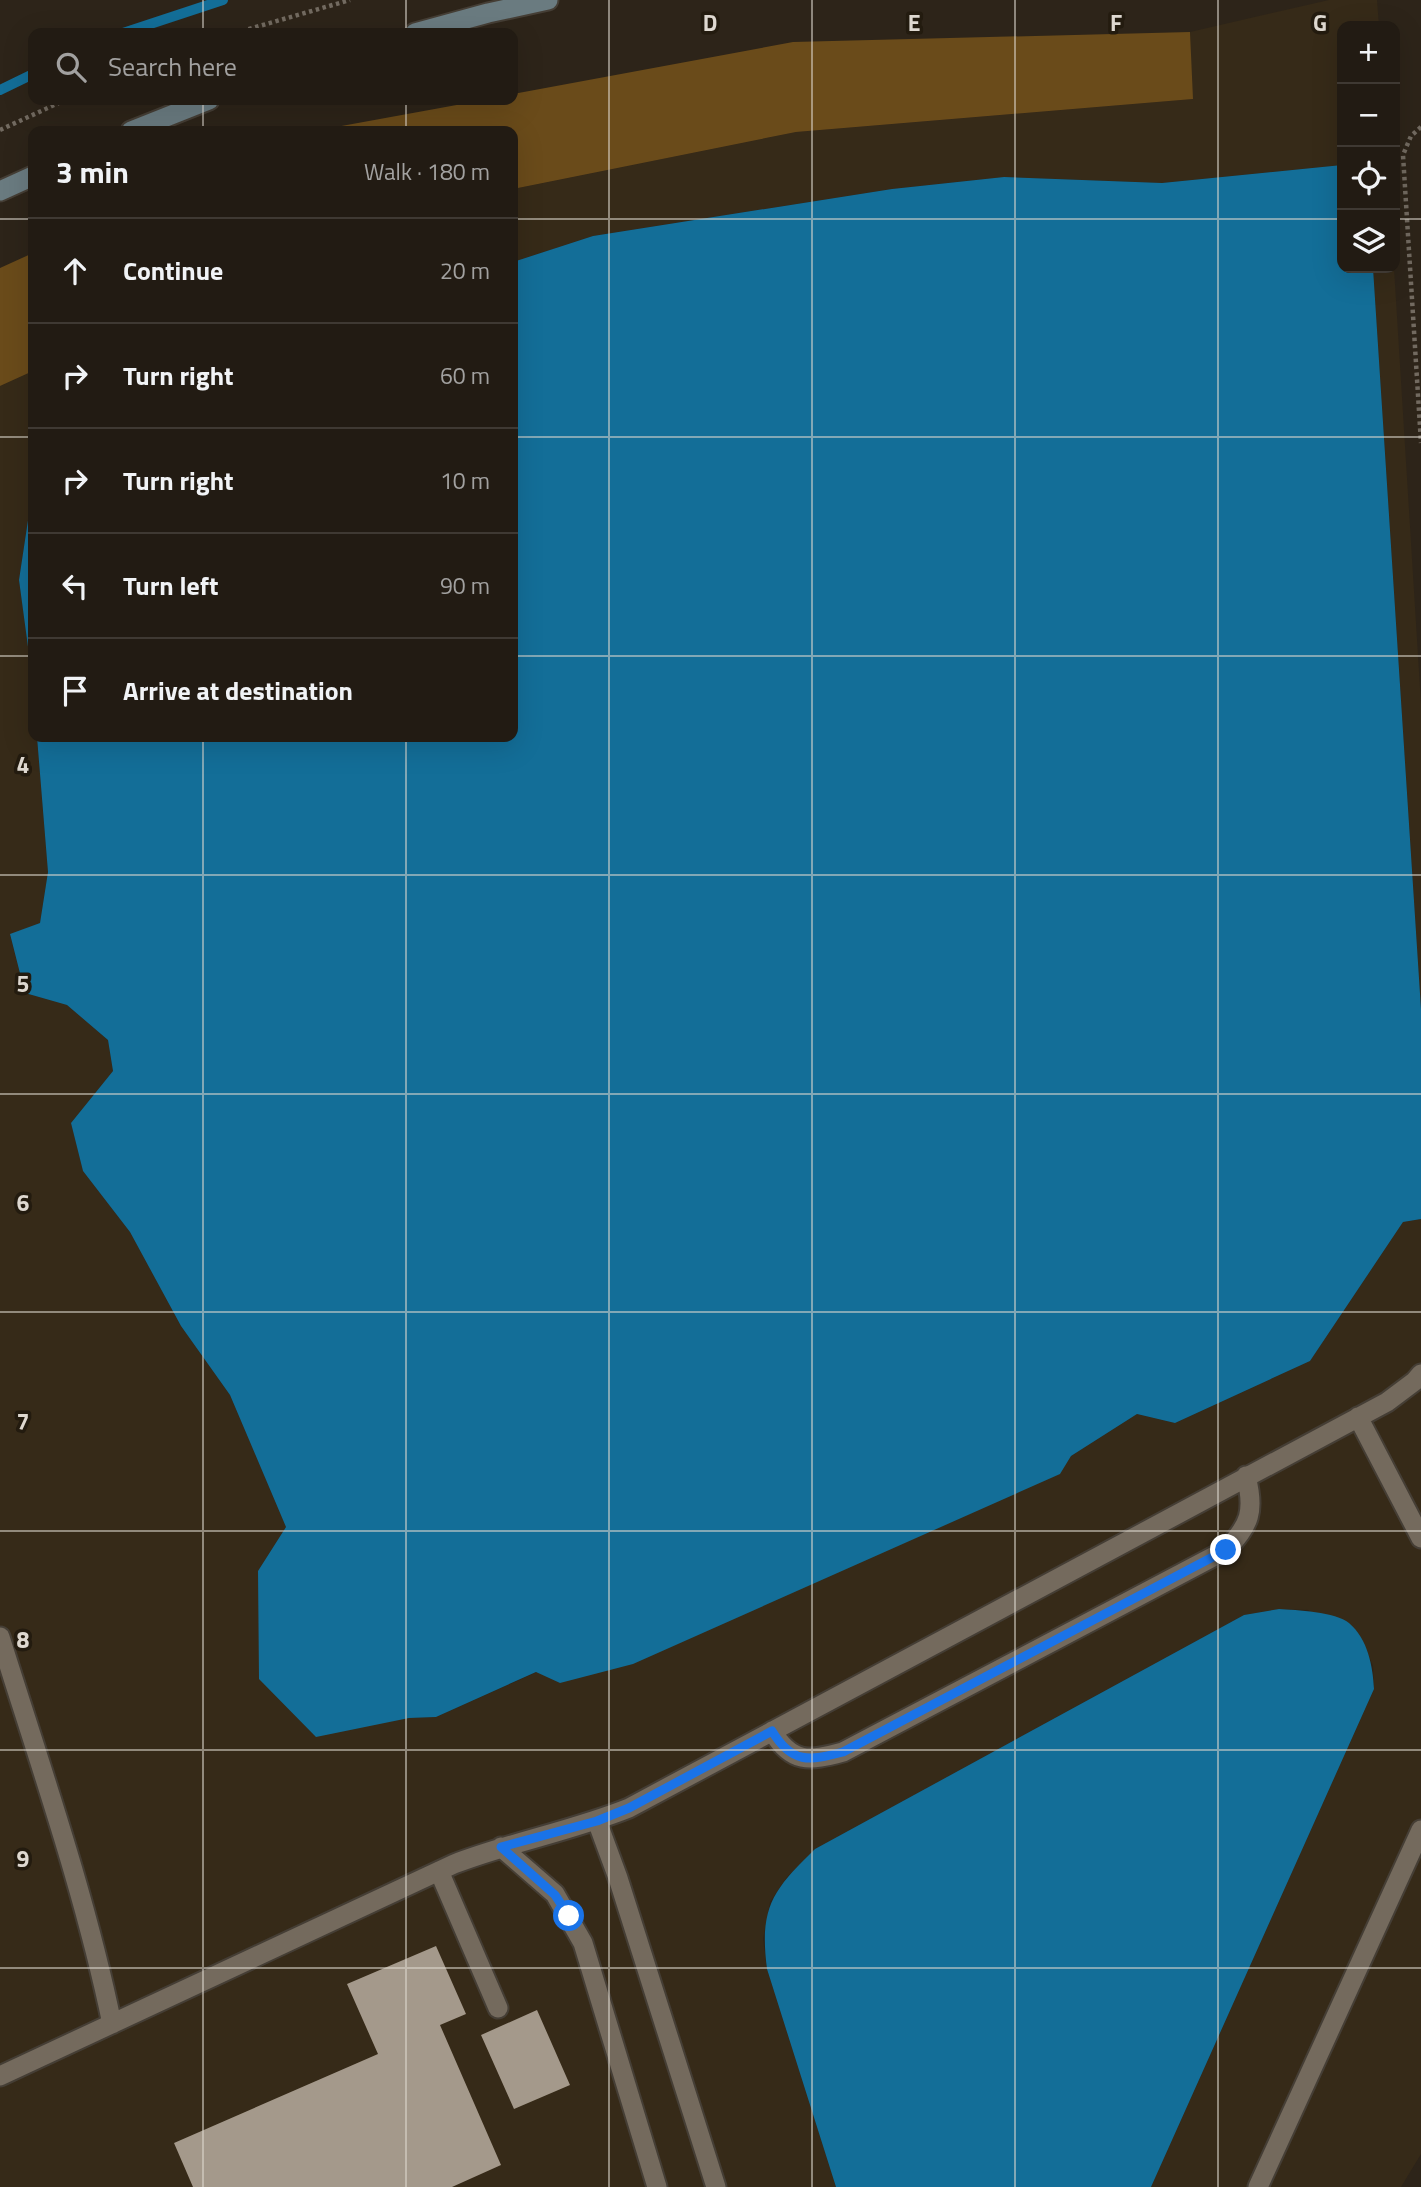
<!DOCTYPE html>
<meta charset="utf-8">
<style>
body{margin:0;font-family:"Titillium Web",sans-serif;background:#2e2821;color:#f1f3f6}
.controls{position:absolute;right:21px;top:21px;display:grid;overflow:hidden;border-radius:14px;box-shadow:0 7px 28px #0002}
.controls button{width:63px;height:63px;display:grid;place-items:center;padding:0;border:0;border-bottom:2px solid #3f3933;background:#221b13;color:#f1f3f6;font:35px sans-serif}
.stop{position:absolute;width:21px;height:21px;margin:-16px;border:5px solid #1a73e8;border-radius:50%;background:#fff}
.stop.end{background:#1a73e8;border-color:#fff;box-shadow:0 2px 7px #0008}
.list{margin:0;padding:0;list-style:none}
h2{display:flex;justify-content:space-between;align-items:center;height:91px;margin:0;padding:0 28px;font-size:30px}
h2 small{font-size:23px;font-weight:400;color:#a2a1a0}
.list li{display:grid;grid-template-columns:46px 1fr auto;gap:21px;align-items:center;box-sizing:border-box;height:105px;padding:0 28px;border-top:2px solid #3f3933}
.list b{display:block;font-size:26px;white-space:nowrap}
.list em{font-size:23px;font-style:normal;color:#a2a1a0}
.icon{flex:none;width:38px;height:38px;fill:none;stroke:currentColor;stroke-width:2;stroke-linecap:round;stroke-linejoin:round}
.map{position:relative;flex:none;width:1421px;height:2187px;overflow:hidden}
.search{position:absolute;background:#221b13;box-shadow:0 7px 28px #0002;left:28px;top:28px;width:490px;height:77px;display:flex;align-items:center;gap:18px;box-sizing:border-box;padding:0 24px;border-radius:14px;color:#a2a1a0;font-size:26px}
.panel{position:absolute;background:#221b13;box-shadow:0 7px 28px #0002;left:28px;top:126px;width:490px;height:616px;border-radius:14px}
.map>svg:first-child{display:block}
.built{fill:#362a18}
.forest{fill:#6a4b1a}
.water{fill:#136e98}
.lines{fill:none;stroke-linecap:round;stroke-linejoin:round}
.stream{stroke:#136e98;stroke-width:10}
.building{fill:#a4998b}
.service-casing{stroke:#453e35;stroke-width:23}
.secondary-casing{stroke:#453e35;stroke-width:23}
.path{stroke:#726a60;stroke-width:4.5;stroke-dasharray:3.5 3.5;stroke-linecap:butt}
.service{stroke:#746a5d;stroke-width:19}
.secondary{stroke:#6a7b80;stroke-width:19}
.route{stroke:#1a73e8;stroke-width:9}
.grid{fill:none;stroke:#ded8d0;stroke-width:2;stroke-opacity:0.55}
.grid-label{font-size:23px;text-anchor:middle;font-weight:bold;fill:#ded8d0;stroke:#231b0f;stroke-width:7;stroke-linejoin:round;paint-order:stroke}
</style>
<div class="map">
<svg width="1421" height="2187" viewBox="0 0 1421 2187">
<rect width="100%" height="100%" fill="#2d2419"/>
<path class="built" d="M1329 0H1377L1379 26H1342V165L1162 183 1004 177 892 189 593 236 513 262V189L796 132 1192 99 1190 32Z
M1373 268H1394L1421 704V1009Z
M33 371V504L30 507 19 580 33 677V737H37L48 872 40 923 10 935 25 993 67 1005 108 1040 113 1071 71 1123 83 1171 130 1232 181 1326 230 1395 286 1527 258 1571 409 1718 436 1717 537 1672 560 1683 1059 1474 1071 1456 1137 1414 1175 1423 1310 1361 1403 1222 1421 1219V2154L1401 2187H1151L1374 1689 1373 1666 1364 1644 1308 1610 1279 1609 1244 1615 815 1849 787 1877 770 1902 763 1939 767 1969 836 2187H0V386Z"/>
<path class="forest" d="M1190 32 1193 99 796 132 513 189V131H314L484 100H513V94L793 42Z
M33 253V371L0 386V268Z"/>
<path class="water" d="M1342 165V268H1373L1421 1009V1219L1403 1222 1310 1361 1175 1423 1137 1414 1071 1456 1060 1474 633 1664 560 1683 536 1672 436 1717 409 1718 316 1737 259 1679 258 1571 286 1527 230 1395 181 1326 130 1232 83 1171 71 1123 113 1071 108 1040 67 1005 25 993 10 934 40 923 48 872 37 737H513V262L593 236 892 189 1004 177 1162 183Z
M33 504V684L19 580 30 507Z
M1279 1609C1296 1610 1336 1612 1349 1623 1368 1639 1373 1667 1374 1689L1151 2187H836L767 1969C759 1907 773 1890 815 1849L1244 1615Z"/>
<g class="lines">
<path class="stream" d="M123 33 223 0
M0 90 33 74"/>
</g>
<path class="building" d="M436 1946 466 2014 440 2025 501 2165 452 2187H193L174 2143 378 2054 347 1984Z
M537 2010 570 2085 514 2109 481 2035Z"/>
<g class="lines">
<g class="service-casing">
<path id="service" d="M1358 1417 1421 1538
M0 1637C40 1765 85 1893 112 2024
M772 1731C792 1764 809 1761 843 1752L1226 1550C1250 1525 1255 1511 1246 1476
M597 1821 618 1878 716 2187
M501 1847 555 1894 583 1943 657 2187
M439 1871 498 2008
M0 2076 454 1864C511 1842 572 1831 629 1808L1387 1402 1415 1381 1421 1374
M1258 2187 1421 1830"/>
</g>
<g class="secondary-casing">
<path id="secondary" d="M415 33 488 13 548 0
M131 131 209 100
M0 191 33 176"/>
</g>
<path class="path" d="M235 33 350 0
M1421 127 1411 136 1403 155 1421 443
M0 130 65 100"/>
<use href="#service" class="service"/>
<use href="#secondary" class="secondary"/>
</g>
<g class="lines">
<path class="route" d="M569 1916 555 1895 501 1847 597 1821 629 1808 772 1731C792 1764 809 1761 843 1752L1226 1550"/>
</g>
<path class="grid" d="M203 0V33M406 0V33M609 0V2187M812 0V2187M1015 0V2187M1218 0V2187M203 100V131M406 100V131M0 219H33M513 219H1342M1395 219H1421M0 437H33M513 437H1421M0 656H33M513 656H1421M203 737V2187M406 737V2187M0 875H1421M0 1094H1421M0 1312H1421M0 1531H1421M0 1750H1421M0 1968H1421"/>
<g class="grid-label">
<text x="710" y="31">D</text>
<text x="914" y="31">E</text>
<text x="1116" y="31">F</text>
<text x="1320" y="31">G</text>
<text x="23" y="773">4</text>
<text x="23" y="992">5</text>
<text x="23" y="1211">6</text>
<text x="23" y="1430">7</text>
<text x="23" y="1648">8</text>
<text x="23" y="1867">9</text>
</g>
</svg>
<div class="controls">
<button>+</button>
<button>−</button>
<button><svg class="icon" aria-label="locate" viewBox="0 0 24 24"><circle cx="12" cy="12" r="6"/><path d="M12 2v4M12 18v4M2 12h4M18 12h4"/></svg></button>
<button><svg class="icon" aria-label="layers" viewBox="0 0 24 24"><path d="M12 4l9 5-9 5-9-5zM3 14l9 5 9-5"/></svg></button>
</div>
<div class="stop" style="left:569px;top:1916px"></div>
<div class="stop end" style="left:1226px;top:1550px"></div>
<div class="search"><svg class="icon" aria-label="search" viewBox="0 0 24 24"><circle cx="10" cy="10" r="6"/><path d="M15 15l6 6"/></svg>Search here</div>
<section class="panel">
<h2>3 min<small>Walk · 180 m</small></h2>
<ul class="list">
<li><svg class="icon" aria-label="ahead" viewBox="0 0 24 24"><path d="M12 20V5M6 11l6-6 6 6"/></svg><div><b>Continue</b></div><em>20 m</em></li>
<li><svg class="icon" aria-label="right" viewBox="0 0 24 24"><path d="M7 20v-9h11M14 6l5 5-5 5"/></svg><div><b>Turn right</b></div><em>60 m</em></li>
<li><svg class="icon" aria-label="right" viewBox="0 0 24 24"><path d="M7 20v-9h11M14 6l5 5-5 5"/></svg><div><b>Turn right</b></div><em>10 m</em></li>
<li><svg class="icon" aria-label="left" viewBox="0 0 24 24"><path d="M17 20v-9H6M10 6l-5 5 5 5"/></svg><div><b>Turn left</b></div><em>90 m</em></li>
<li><svg class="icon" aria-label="arrive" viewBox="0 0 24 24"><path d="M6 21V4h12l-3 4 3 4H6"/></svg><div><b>Arrive at destination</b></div></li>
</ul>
</section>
</div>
